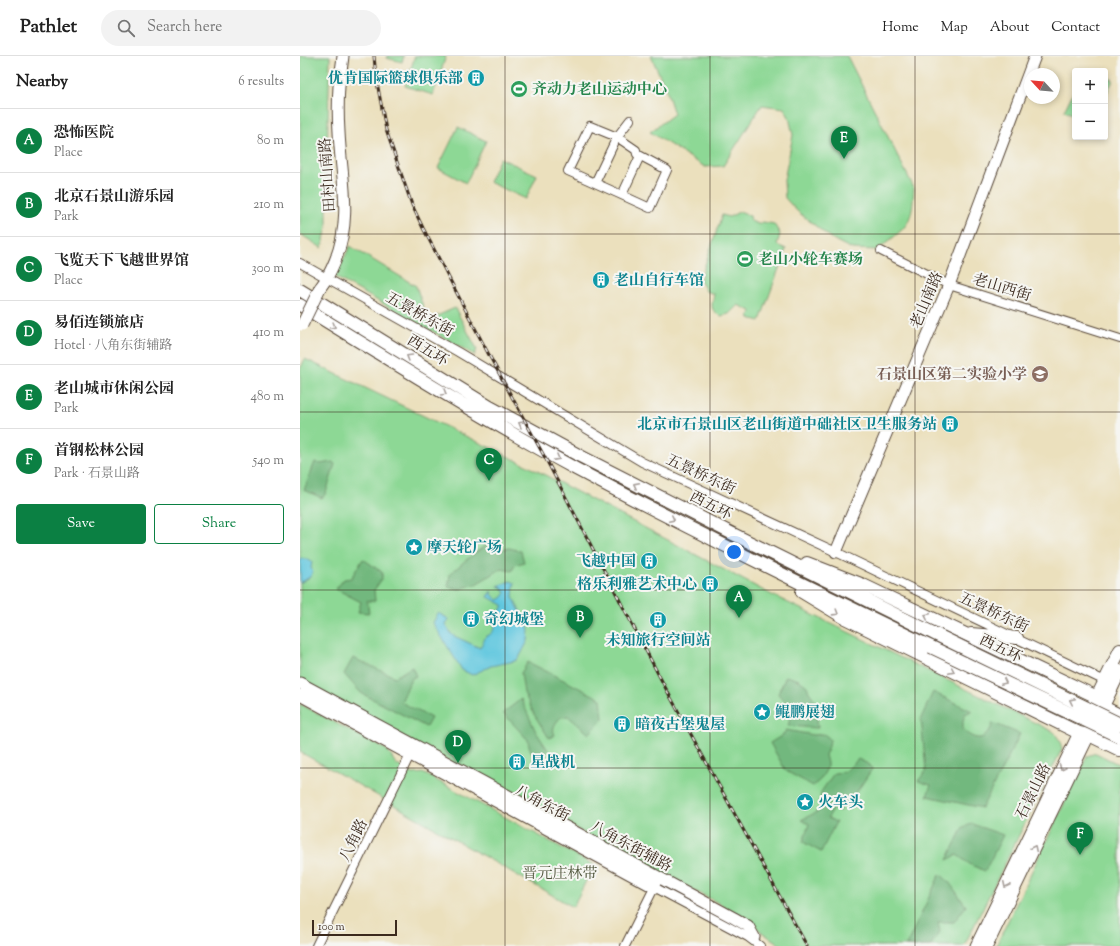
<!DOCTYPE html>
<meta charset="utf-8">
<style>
body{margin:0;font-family:"Sorts Mill Goudy","Noto Serif SC",serif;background:#f2f2f2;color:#222}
.controls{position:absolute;right:12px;top:12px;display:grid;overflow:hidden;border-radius:4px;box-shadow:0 2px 6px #0003}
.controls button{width:36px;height:36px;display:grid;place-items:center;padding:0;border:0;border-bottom:1px solid #e0e0e0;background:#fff;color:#222;font:20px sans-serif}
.compass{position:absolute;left:724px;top:12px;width:36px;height:36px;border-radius:50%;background:#fff;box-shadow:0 2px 6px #0003;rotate:296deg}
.scale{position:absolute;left:12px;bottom:10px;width:85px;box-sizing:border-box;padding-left:4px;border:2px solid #3b2a1e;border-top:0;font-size:11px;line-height:14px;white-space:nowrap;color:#3b2a1e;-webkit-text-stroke:3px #f6f6f2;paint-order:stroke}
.you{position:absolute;left:434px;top:496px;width:14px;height:14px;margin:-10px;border:3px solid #fff;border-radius:50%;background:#1a73e8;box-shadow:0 0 0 6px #1a73e833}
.badge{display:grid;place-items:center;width:26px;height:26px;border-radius:50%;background:#0b8043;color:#fff;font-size:13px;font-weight:700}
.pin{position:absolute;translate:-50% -33px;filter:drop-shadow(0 1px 2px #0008)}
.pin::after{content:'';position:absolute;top:21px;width:14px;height:12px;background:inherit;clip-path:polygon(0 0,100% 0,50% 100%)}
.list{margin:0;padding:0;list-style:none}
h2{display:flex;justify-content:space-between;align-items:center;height:52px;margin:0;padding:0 16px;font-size:17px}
h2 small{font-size:13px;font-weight:400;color:#767676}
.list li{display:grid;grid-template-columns:26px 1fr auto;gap:12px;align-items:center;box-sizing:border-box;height:64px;padding:0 16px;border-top:1px solid #e0e0e0}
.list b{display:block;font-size:15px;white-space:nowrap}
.list p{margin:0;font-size:13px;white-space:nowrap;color:#767676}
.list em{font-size:13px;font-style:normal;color:#767676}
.actions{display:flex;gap:8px;padding:12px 16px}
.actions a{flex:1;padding:9px 0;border:1px solid #0b8043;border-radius:4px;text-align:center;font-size:14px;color:#0b8043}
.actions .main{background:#0b8043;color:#fff}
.icon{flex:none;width:22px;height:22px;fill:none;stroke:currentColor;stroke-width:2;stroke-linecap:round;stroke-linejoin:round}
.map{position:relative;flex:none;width:820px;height:890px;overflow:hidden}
header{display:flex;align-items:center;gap:24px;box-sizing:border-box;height:56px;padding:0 20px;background:#fff;border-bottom:1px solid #e0e0e0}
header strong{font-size:19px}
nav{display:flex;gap:22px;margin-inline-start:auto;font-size:14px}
.search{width:280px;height:36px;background:#f2f2f2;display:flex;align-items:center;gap:10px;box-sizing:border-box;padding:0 14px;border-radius:22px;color:#767676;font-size:15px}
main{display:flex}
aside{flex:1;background:#fff}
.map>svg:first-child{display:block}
.green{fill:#8dd895;stroke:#64815a}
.forest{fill:#72b87e;stroke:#56714e}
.water{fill:#61c7df;stroke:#4e787e}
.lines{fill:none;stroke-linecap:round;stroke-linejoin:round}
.minor-casing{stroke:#554536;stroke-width:10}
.major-casing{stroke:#554536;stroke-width:13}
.highway-casing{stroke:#554536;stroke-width:14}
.minor{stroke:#fff;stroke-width:8}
.major{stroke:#fff;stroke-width:11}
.highway{stroke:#fff;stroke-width:12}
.rail-casing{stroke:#3b2a1e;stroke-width:3}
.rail{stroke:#f6f6f2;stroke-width:1.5;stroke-dasharray:4.5;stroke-linecap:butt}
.major-bridge-casing{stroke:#554536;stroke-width:13;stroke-linecap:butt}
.highway-bridge-casing{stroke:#554536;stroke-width:14;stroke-linecap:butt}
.major-bridge{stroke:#fff;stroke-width:11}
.highway-bridge{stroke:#fff;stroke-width:12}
.oneway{stroke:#a79f9a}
.grid{fill:none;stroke:#3b2a1e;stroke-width:1;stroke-opacity:0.55}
.labels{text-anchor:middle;stroke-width:4;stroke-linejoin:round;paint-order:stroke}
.culture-label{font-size:15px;font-weight:bold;fill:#0d838f;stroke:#f6f6f2;text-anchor:start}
.leisure-label{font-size:15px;font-weight:bold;fill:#27864d;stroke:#f6f6f2;text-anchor:start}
.street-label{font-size:15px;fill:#3b2a1e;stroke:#f6f6f2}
.education-label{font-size:15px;font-weight:bold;fill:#785e54;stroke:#f6f6f2;text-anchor:end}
.park-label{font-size:15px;fill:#50563c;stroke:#f6f6f2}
</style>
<header>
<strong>Pathlet</strong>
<div class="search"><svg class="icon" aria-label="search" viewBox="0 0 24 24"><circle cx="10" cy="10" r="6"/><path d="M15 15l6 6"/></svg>Search here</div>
<nav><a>Home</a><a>Map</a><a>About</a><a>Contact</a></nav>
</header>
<main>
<aside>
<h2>Nearby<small>6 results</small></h2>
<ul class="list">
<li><span class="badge">A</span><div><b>恐怖医院</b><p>Place</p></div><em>80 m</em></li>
<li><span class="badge">B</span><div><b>北京石景山游乐园</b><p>Park</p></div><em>210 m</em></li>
<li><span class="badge">C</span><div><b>飞览天下飞越世界馆</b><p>Place</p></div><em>300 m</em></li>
<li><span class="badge">D</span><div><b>易佰连锁旅店</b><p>Hotel · 八角东街辅路</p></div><em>410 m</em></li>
<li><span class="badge">E</span><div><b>老山城市休闲公园</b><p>Park</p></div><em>480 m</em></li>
<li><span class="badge">F</span><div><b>首钢松林公园</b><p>Park · 石景山路</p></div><em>540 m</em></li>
</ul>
<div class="actions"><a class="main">Save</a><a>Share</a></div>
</aside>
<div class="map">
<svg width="820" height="890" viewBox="0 0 820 890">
<rect width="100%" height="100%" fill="#f6f6f2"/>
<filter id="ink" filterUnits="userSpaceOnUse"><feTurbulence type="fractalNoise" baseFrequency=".025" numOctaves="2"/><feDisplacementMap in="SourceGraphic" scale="8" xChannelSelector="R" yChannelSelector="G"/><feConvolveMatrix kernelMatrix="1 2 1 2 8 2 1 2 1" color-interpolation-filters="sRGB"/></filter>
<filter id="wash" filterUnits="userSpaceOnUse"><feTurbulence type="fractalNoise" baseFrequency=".012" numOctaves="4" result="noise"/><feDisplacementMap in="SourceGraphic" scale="16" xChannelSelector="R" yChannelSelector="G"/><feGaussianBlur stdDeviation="0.9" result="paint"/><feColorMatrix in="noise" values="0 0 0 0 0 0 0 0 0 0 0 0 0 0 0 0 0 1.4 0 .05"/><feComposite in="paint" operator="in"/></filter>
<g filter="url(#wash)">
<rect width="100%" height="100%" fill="#ebe0bd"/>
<path class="green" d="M0 0H30L27 97V171L22 192 0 178Z
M87 0H104L102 6 86 2Z
M115 0H146L133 39 105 30Z
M351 0H547L614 132C613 144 613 159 606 169 599 178 586 187 577 194L552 193 532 183 497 155 485 142 484 124 493 79 489 61 484 52 462 49 423 110 405 111 350 76 374 58 366 33Z
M805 20 813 24 805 41Z
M775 33V59L764 55Z
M158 71 186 85 166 127 138 112Z
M200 102 237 119 226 143 189 126Z
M439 156 450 160 451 165 458 168 463 166 474 168 480 178 477 189 486 193 460 265 449 262 451 255 438 249 429 258 421 260C409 254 412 249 414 238L406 235 400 224 422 159 429 161Z
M50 190 116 230 127 262 130 263 155 252 177 293 175 299 35 221Z
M5 303 228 410 470 538 754 676 760 685 762 693 664 890H482L460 875 448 863 409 842 374 825 0 626V313Z
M0 648 87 694 96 708 113 718 123 717 294 809 273 851 29 712 0 696Z
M796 697 820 709V890H696L787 700Z"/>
<path class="forest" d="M15 406 20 408 33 406 35 408 26 437 22 442 4 434Z
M191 485 203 493 209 492 221 495 224 506 215 509 212 515 201 513 176 528 160 533 148 531 150 518 166 504Z
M63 503 82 516V523L74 534 75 545H67L69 557 58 556 61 546 36 533 44 523 51 522Z
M53 602 95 621 112 611 116 620 111 623 101 646 131 662 126 671 61 637 44 618Z
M228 606 301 643 303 663 289 678 268 660 261 661C256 666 251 672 255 679L249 682 235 660 224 637 221 617Z
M486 620 499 624 507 630 509 636 515 644 518 650 517 663 518 672 488 670C493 652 490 651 478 638Z
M633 636 672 655 665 658 663 665V674C677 687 687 684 693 667L720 678 682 752 627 740 631 729 618 725 626 715 621 662Z
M221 643 236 676 248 694 241 705C233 700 229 694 228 684L203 657Z
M486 674 513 679 524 678 530 683 529 690 525 699 527 707V712L521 723 513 730 486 715 470 687 483 679Z
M558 703 570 709 572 713 554 740 548 741 540 755 533 752 528 762 536 766 521 796 503 786 509 768 501 764 519 755 521 736 534 717 545 716Z
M672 768 703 779 685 815 671 809 657 799 647 804 663 771Z
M640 818 649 826 666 850 654 866H638L640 876 630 890H606Z"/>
<path class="water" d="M1 502 8 504 12 506 11 512 13 516 10 521 0 527V503Z
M210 525 215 527 214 530 213 541 222 559 227 565 229 574 228 585 219 602 215 605 191 610 172 619 162 614 133 567 138 557 149 563 146 569 152 579 180 592 186 580C191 579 194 575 195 570L194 567 203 549 188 541 191 535C192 539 194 541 198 544 202 542 204 541 205 537L202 532 198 530Z"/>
</g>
<g filter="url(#ink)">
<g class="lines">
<g class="minor-casing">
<path id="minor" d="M295 127 317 81 336 94 337 98 367 114 350 152C322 139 295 127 268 115L290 70 317 81 330 64
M322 139 340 100
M581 195 649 229 820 283
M0 207 158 296 342 406 536 496 805 625
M800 645 804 649 820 657
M354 831 448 881 460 890
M16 890 112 695
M325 890 357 826"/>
</g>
<g class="major-casing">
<path id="major" d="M20 232C27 223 31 215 35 205 53 160 41 122 39 76 38 61 38 45 39 30 40 20 42 10 43 0
M536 496 649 229 735 0
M0 627 434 862 448 870 454 881
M0 639 354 831
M676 890 779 677
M687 890 789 679"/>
</g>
<g class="highway-casing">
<path id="highway" d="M0 234 190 351 282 401 433 478 637 579
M0 249C91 305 182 362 276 413 393 475 512 533 631 591
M507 507 561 528 797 641
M502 536 545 562 779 677 789 679 820 694
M671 578 717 582
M793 649 820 594
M795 667 820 615"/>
</g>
<use href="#minor" class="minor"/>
<use href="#major" class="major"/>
<use href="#highway" class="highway"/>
<g class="rail-casing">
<path id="rail" d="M74 0 76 21 86 74 112 149 123 172 189 299 249 409 365 631 507 890"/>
</g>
<use href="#rail" class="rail"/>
<g class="major-bridge-casing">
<path id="major-bridge" d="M2 269 20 232"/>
</g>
<g class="highway-bridge-casing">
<path id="highway-bridge" d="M637 579 820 668
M631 591 820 681"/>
</g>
<use href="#major-bridge" class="major-bridge"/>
<use href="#highway-bridge" class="highway-bridge"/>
</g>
<defs><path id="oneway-chevron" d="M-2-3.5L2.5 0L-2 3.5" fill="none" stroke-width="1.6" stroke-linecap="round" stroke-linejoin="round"/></defs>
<g class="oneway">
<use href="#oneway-chevron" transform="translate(33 270) rotate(31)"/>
<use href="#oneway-chevron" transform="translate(109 301) rotate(-149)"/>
<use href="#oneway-chevron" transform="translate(144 337) rotate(31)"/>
<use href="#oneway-chevron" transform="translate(221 368) rotate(-151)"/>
<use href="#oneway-chevron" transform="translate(257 402) rotate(29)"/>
<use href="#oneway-chevron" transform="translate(336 429) rotate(-153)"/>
<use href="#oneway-chevron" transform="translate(372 463) rotate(27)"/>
<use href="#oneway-chevron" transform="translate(536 557) rotate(32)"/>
<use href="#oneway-chevron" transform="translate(627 560) rotate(-154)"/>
<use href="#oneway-chevron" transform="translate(652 615) rotate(26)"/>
<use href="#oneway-chevron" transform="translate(704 626) rotate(25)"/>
<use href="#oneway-chevron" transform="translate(772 645) rotate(-154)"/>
<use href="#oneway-chevron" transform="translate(762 712) rotate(116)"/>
<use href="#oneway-chevron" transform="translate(734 792) rotate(-64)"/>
<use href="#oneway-chevron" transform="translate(706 829) rotate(116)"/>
</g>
</g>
<path class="grid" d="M205 0V890M410 0V890M615 0V890M0 178H820M0 356H820M0 534H820M0 712H820"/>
<defs>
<g id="building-disc" transform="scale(0.9)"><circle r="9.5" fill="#0f9aa8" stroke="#f6f6f2"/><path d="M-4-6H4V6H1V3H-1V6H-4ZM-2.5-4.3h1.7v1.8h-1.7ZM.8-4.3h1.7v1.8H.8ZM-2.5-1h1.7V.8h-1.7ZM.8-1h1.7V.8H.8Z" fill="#fff"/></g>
<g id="stadium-disc" transform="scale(0.9)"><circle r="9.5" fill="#2e9e5b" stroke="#f6f6f2"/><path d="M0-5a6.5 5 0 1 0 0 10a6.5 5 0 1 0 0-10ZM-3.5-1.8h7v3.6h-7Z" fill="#fff"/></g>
<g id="school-disc" transform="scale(0.9)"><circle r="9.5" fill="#8d6e63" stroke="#f6f6f2"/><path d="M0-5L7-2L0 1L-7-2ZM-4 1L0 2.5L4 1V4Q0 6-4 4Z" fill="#fff"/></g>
<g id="sight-disc" transform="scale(0.9)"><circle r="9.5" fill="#0f9aa8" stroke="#f6f6f2"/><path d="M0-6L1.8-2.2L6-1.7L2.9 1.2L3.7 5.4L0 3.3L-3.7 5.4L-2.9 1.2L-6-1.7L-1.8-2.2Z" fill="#fff"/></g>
</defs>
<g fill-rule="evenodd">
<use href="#building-disc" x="176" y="22"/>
<use href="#stadium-disc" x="219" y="33"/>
<use href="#stadium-disc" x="445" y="203"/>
<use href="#building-disc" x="301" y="224"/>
<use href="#school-disc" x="740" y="318"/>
<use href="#building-disc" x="650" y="368"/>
<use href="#sight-disc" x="114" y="491"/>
<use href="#building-disc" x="349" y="505"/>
<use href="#building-disc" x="410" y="528"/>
<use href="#building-disc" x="171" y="563"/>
<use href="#building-disc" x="358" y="564"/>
<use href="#sight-disc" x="462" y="656"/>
<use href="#building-disc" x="322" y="668"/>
<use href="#building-disc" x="217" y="706"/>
<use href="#sight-disc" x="505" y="746"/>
</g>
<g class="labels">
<g class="culture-label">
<text x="163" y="27" text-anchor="end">优肯国际篮球俱乐部</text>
<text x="314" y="229">老山自行车馆</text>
<text x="637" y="373" text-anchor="end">北京市石景山区老山街道中础社区卫生服务站</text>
<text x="127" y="496">摩天轮广场</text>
<text x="336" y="510" text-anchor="end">飞越中国</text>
<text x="397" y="533" text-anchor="end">格乐利雅艺术中心</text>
<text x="184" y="568">奇幻城堡</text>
<text x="358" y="589" text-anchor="middle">未知旅行空间站</text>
<text x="475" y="661">鲲鹏展翅</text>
<text x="335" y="673">暗夜古堡鬼屋</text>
<text x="230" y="711">星战机</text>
<text x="518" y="751">火车头</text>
</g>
<g class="leisure-label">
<text x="232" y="38">齐动力老山运动中心</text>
<text x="458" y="208">老山小轮车赛场</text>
</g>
<g class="street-label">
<text transform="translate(27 119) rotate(-94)" y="5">田村山南路</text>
<text transform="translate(702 231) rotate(17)" y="5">老山西街</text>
<text transform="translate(626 244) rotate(-67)" y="5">老山南路</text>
<text transform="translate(120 258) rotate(29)" y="5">五景桥东街</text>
<text transform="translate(128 294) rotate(31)" y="5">西五环</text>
<text transform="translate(401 418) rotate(25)" y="5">五景桥东街</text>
<text transform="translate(411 449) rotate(27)" y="5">西五环</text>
<text transform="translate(694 556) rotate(25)" y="5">五景桥东街</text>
<text transform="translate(701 592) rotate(26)" y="5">西五环</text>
<text transform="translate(733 735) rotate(-64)" y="5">石景山路</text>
<text transform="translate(242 747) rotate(28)" y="5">八角东街</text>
<text transform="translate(53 784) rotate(-64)" y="5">八角路</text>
<text transform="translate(331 790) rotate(28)" y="5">八角东街辅路</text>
</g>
<g class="education-label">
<text x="727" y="323">石景山区第二实验小学</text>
</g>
<g class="park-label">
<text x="260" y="822">晋元庄林带</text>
</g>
</g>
</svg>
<div class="controls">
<button>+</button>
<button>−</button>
</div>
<svg class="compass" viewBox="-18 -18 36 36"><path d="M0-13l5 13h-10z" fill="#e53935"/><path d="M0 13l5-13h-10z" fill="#767676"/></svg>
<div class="scale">100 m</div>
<div class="you"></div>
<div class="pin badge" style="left:439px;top:562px">A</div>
<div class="pin badge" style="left:280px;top:582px">B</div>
<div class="pin badge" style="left:189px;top:425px">C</div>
<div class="pin badge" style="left:158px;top:707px">D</div>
<div class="pin badge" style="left:544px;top:103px">E</div>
<div class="pin badge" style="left:780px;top:799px">F</div>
</div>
</main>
